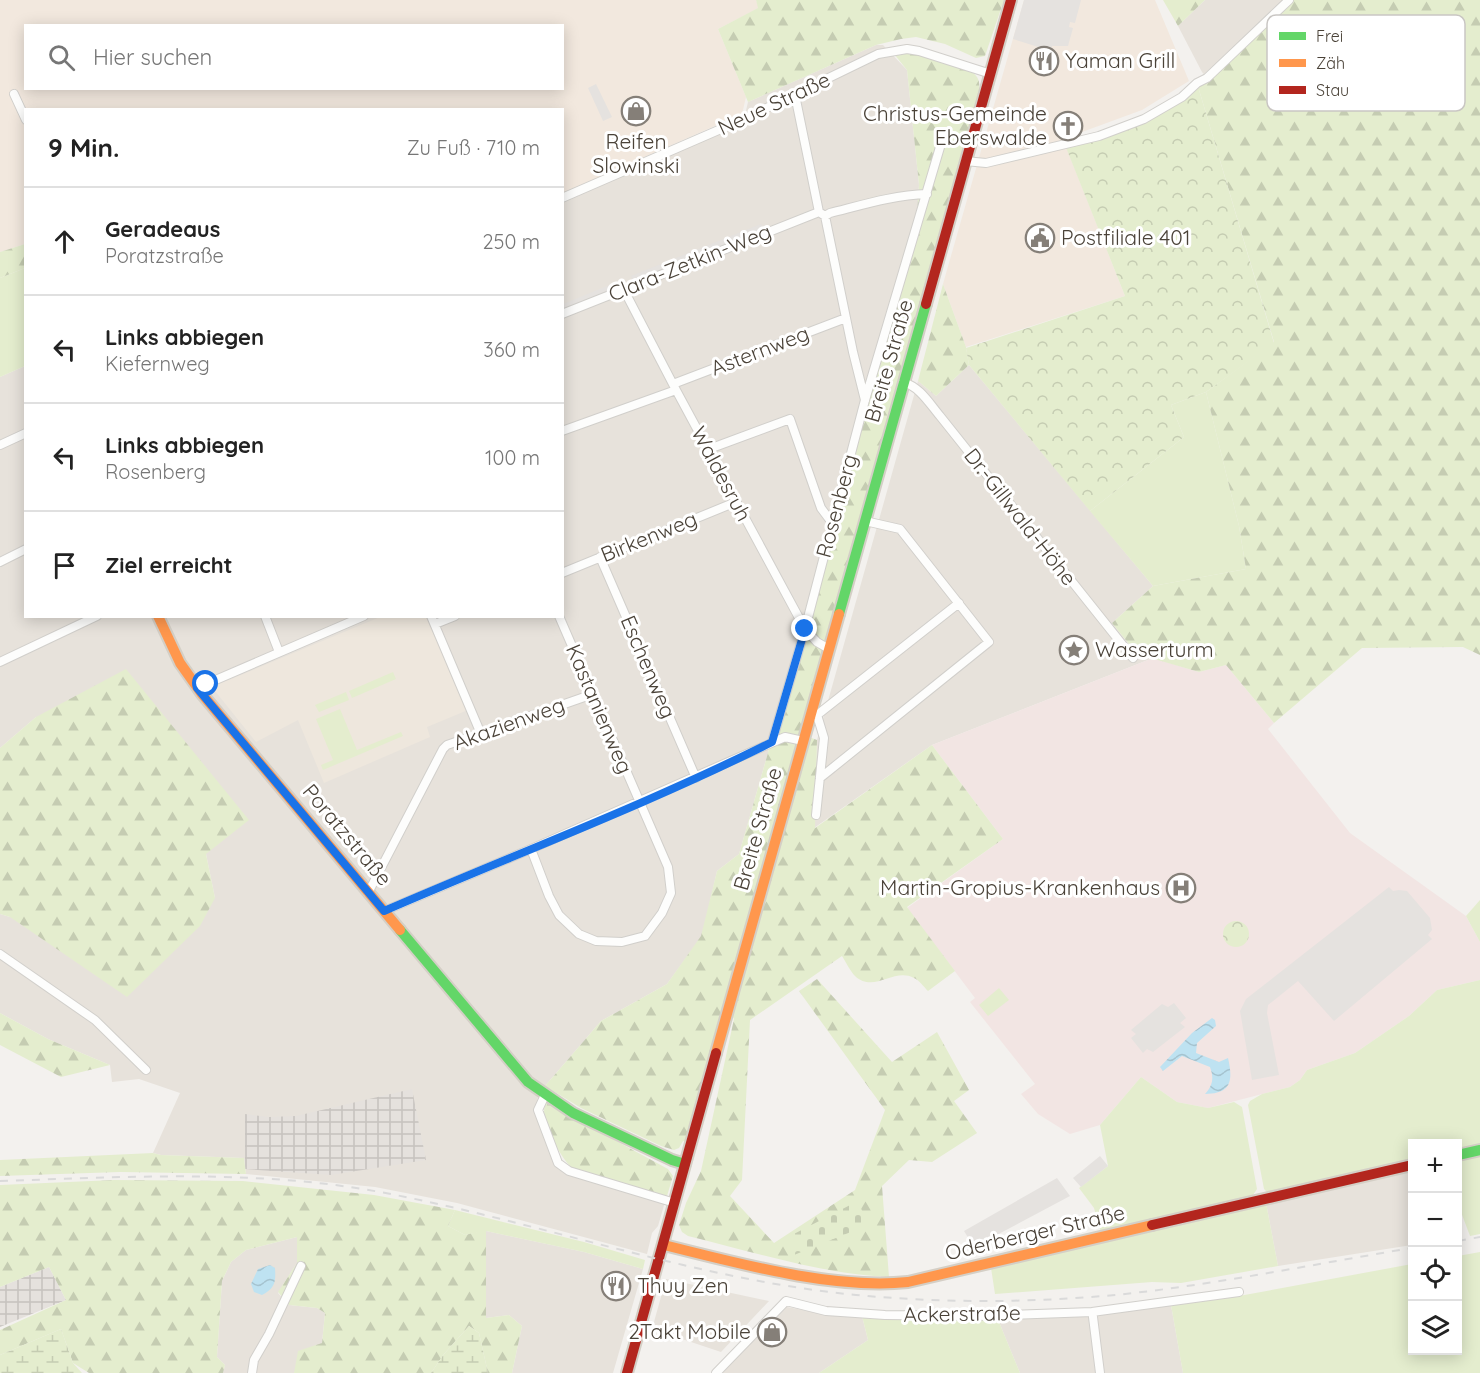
<!DOCTYPE html>
<html lang="de">
<meta charset="utf-8">
<style>
body{margin:0;font-family:Quicksand,sans-serif;background:#f2f2f2;color:#222}
.controls{position:absolute;right:18px;bottom:18px;display:grid;overflow:hidden;border-radius:0px;box-shadow:0 3px 15px #0003}
.controls button{width:54px;height:54px;display:grid;place-items:center;padding:0;border:0;border-bottom:2px solid #e0e0e0;background:#fff;color:#222;font:30px sans-serif}
.stop{position:absolute;width:18px;height:18px;margin:-14px;border:4px solid #1a73e8;border-radius:50%;background:#fff}
.stop.end{background:#1a73e8;border-color:#fff;box-shadow:0 2px 6px #0008}
.list{margin:0;padding:0;list-style:none}
h2{display:flex;justify-content:space-between;align-items:center;height:78px;margin:0;padding:0 24px;font-size:26px}
h2 small{font-size:20px;font-weight:400;color:#767676}
.list li{display:grid;grid-template-columns:39px 1fr auto;gap:18px;align-items:center;box-sizing:border-box;height:108px;padding:0 24px;border-top:2px solid #e0e0e0}
.list b{display:block;font-size:22px;white-space:nowrap}
.list p{margin:0;font-size:20px;white-space:nowrap;color:#767676}
.list em{font-size:20px;font-style:normal;color:#767676}
.icon{flex:none;width:33px;height:33px;fill:none;stroke:currentColor;stroke-width:2;stroke-linecap:round;stroke-linejoin:round}
.map{position:relative;flex:none;width:1480px;height:1373px;overflow:hidden}
.search{position:absolute;background:#fff;box-shadow:0 3px 15px #0003;left:24px;top:24px;width:540px;height:66px;display:flex;align-items:center;gap:15px;box-sizing:border-box;padding:0 21px;border-radius:0px;color:#767676;font-size:22px}
.panel{position:absolute;background:#fff;box-shadow:0 3px 15px #0003;left:24px;top:108px;width:540px;height:510px;border-radius:0px}
.map>svg:first-child{display:block}
.residential{fill:#e7e2db}
.commercial{fill:#f2e8de;fill-rule:evenodd}
.industrial{fill:url(#industrial-grid)}
.education{fill:#eee7dd}
.medical{fill:#f2e5e3}
.green{fill:#e4edce}
.forest{fill:url(#forest-firs)}
.wetland{fill:url(#wetland-marsh)}
.cemetery{fill:url(#cemetery-stones)}
.park{fill:url(#park-crowns)}
.parking{fill:#e5e2df}
.water{fill:url(#water-waves)}
.lines{fill:none;stroke-linecap:round;stroke-linejoin:round}
.street-casing{stroke:#d1cfcb;stroke-width:10}
.fast-casing{stroke:#d4cfc6;stroke-width:14}
.slow-casing{stroke:#d4cfc6;stroke-width:14}
.jam-casing{stroke:#d4cfc6;stroke-width:14}
.street{stroke:#fdfdfc;stroke-width:8}
.fast{stroke:#63d668;stroke-width:10}
.slow{stroke:#ff974d;stroke-width:10}
.jam{stroke:#b3261e;stroke-width:10}
.rail{stroke:#dadada;stroke-width:2;stroke-dasharray:8 8;stroke-linecap:butt}
.route{stroke:#1a73e8;stroke-width:8}
.labels{text-anchor:middle;stroke-width:6;stroke-linejoin:round;paint-order:stroke}
.poi-label{font-size:21px;fill:#4a4238;stroke:#fff;text-anchor:start}
.street-label{font-size:21px;fill:#4a4238;stroke:#fff}
.key{fill:#fff;stroke:#c9c6c3;stroke-width:1.5}
.key-label{font-size:16px;fill:#4a4238}
</style>
<div class="map">
<svg width="1480" height="1373" viewBox="0 0 1480 1373">
<defs>
<pattern id="industrial-grid" width="8" height="8" patternUnits="userSpaceOnUse" patternTransform="scale(1.5)"><rect width="8" height="8" fill="#e5e1dd"/><path d="M0 4h8M4 0v8" fill="none" stroke="#c6c2be"/></pattern>
<pattern id="forest-firs" width="22" height="20" patternUnits="userSpaceOnUse" patternTransform="scale(1.5)"><rect width="22" height="20" fill="#e4edce"/><path d="M5 1l3.5 6h-7zM16 11l3.5 6h-7z" fill="#c5ccb2"/></pattern>
<pattern id="wetland-marsh" width="20" height="14" patternUnits="userSpaceOnUse" patternTransform="scale(1.5)"><rect width="20" height="14" fill="#e4edce"/><path d="M1 5h8M5 5V1M11 12h8M15 12V8" fill="none" stroke="#c5ccb2"/></pattern>
<pattern id="cemetery-stones" width="16" height="16" patternUnits="userSpaceOnUse" patternTransform="scale(1.5)"><rect width="16" height="16" fill="#e4edce"/><path d="M2 7V4a2 2 0 0 1 4 0v3zM10 15v-3a2 2 0 0 1 4 0v3z" fill="#c5ccb2"/></pattern>
<pattern id="park-crowns" width="20" height="18" patternUnits="userSpaceOnUse" patternTransform="scale(1.5)"><rect width="20" height="18" fill="#e4edce"/><path d="M2 6a3 3 0 1 1 6 0M12 15a3 3 0 1 1 6 0" fill="none" stroke="#c5ccb2"/></pattern>
<pattern id="water-waves" width="16" height="10" patternUnits="userSpaceOnUse" patternTransform="scale(1.5)"><rect width="16" height="10" fill="#bee2f1"/><path d="M0 5q4-4 8 0t8 0" fill="none" stroke="#a5c3cf"/></pattern>
</defs>
<rect width="100%" height="100%" fill="#f3f1ee"/>
<path class="residential" d="M1205 0H1289L1207 78 1202 72 1178 26Z
M876 45H883L907 70 919 185 917 213 806 620 739 854 717 871 702 936 667 984 601 1021 545 1086 538 1097 536 1111 556 1164 665 1202 658 1226 652 1233 647 1254 457 1203 375 1187 246 1174 244 1158 161 1155 153 1153 180 1093 139 1079 112 1082 110 1065 48 1039 0 1013V914L10 917 215 898 206 854 36 717 0 748V377L25 366 26 616H562L563 198 744 119 748 102Z
M969 365 1153 586 1112 623 1137 654 1153 658 932 745 814 828 817 740 918 381 936 396Z
M1412 1170V1245L1278 1266 1266 1203Z
M486 1231 584 1252 643 1269 613 1373H512L522 1326 509 1315 486 1318Z
M297 1237V1263L278 1293 289 1305 317 1308 325 1313 322 1343 294 1373H223L225 1365 217 1357 222 1281 231 1262 246 1250Z
M666 1279 769 1301 721 1352 652 1329Z
M1171 1305 1183 1373H1020L997 1317Z
M787 1307 813 1312 862 1316 868 1340 819 1373H722Z"/>
<path class="commercial" d="M0 0H756L759 8 718 29 746 97 742 114 563 193 562 110H26L25 244 0 252ZM26 26H562V88H26Z
M1024 0H1155L1189 81 1142 110 1063 139 1125 296 966 347 943 284Z"/>
<path class="industrial" d="M412 1089 426 1160 331 1175 245 1169V1114L269 1117 296 1116Z
M49 1267 66 1300 0 1327V1287Z"/>
<path class="education" d="M380 617H426L468 710 427 727 430 737 324 783 298 720 256 742 215 691 217 685Z"/>
<path class="medical" d="M1153 658 1199 672 1226 665 1274 723 1268 729 1350 833 1466 916 1480 942V980L1437 990 1409 1016 1355 1053 1307 1070 1300 1080 1290 1087 1208 1108 1177 1102 1141 1077 1100 1125 1070 1134 1038 1114 1021 1094 1035 1084 970 1002 975 998 907 908 1003 839 932 745Z"/>
<path class="green" d="M25 268V366L0 377V278Z
M1206 392 1239 526 1246 569 1153 586 1090 511 1184 437 1171 405Z
M393 672 396 679 352 698 349 691Z
M346 692 349 700 319 712 315 705Z
M340 709 357 750 401 732 403 736 323 770 321 765 333 760 316 719Z
M1480 900V942L1466 916Z
M1480 980V1147L1458 1152V1144H1412V1162L1275 1195 1267 1192 1264 1189 1248 1105 1250 1101 1262 1094 1290 1087 1300 1080 1307 1070 1355 1053 1409 1016 1437 990Z
M999 988 1009 1000 988 1016 979 1005Z
M1141 1077 1177 1102 1208 1108 1234 1102 1242 1107 1257 1189 1251 1198 1101 1233 1094 1208 1079 1188 1108 1166 1100 1125Z
M1480 1154V1234L1470 1236 1458 1204V1159Z
M1266 1203 1278 1266 1181 1283 1152 1282 995 1294 991 1268Z
M455 1210 584 1242 645 1260 643 1269 584 1252 486 1231 465 1235 448 1226Z
M1480 1252V1373H1183L1171 1305 1239 1296 1412 1264V1350H1458V1256Z
M862 1316 997 1317 1020 1373H819L868 1340Z"/>
<path class="forest" d="M756 0H1004L985 56 976 58 945 44 916 37 901 39 876 45 748 102 718 29 758 8Z
M1163 0H1205L1178 26Z
M1289 0H1480V655L1463 647 1362 648 1274 723 1226 665 1199 672 1137 654 1112 623 1153 586 1246 569 1239 526 1206 392 1274 342 1197 83Z
M907 53C922 56 969 63 977 77 981 83 979 93 978 100L722 1011 686 1142 683 1141 679 1148 674 1150 661 1146 581 1108 545 1086 601 1021 667 984 701 936 717 871 739 854 806 620 917 213 919 185 907 70 894 54Z
M25 244V268L0 278V252Z
M943 284 966 347 969 365 936 396 918 381Z
M126 669 249 820 206 854 215 898 200 926 127 997 10 917 0 914V748L36 717Z
M809 737 817 740 815 828 932 745 1003 839 907 907 955 971 928 991C924 987 919 980 914 978 894 967 874 994 855 976 850 971 846 962 842 956L750 1020 742 1180 730 1196 774 1243 855 1190 885 1110 799 991 817 979 892 1062 937 1032 969 1090 954 1101 977 1133 932 1162 909 1160 882 1186 889 1277C821 1274 754 1252 688 1236L682 1232 679 1225 686 1203 701 1171 734 1019 731 1013Z
M0 1013 48 1039 110 1065 61 1077 0 1045Z
M546 1103 668 1169 673 1176 667 1196 573 1169C561 1159 537 1117 546 1103Z
M153 1153 161 1155 244 1158 246 1174 120 1172 0 1176V1160Z
M114 1180 243 1181 374 1195 455 1210 448 1226 465 1235 486 1230V1318L509 1315 522 1326 512 1373H488L479 1333 469 1326 444 1354 431 1373H294L298 1351 322 1343 325 1313 317 1308 289 1305 278 1292 297 1263V1237L246 1250 231 1262 222 1281 217 1357 225 1365 223 1373H89L73 1363 61 1329 0 1355V1330L66 1300 49 1267 0 1287V1185Z"/>
<path class="wetland" d="M469 1326 479 1333 488 1373H431L444 1354Z
M61 1329 73 1363 82 1373H0V1355Z"/>
<path class="cemetery" d="M858 1201 868 1225 794 1255 788 1237Z"/>
<path class="park" d="M1197 83 1274 343 1206 392 1171 405 1184 437 1090 511 969 365 966 348 1125 296 1065 145 1144 119Z
M1223 934a13 13 0 1 1 26 0a13 13 0 1 1-26 0Z"/>
<path class="parking" d="M1024 0H1081L1075 23 1070 22 1069 27 1073 28 1068 46H1052L1051 51 1013 39Z
M596 84 612 117 603 121 588 88Z
M761 224 763 229 633 281 631 276Z
M622 280 624 285 563 309V304Z
M1389 887 1393 891 1399 890 1407 891 1430 918 1432 930 1428 935 1432 939 1334 1021 1298 981 1268 1005 1267 1013 1279 1075 1252 1080 1240 1011 1246 999Z
M1174 1003 1186 1018 1180 1023 1185 1027 1153 1052 1147 1049 1143 1053 1131 1038 1136 1034 1131 1030 1162 1004 1168 1007Z
M1100 1156 1108 1166 1081 1187 1073 1178Z
M1057 1178 1070 1196 974 1247 964 1231Z"/>
<path class="water" d="M1212 1018 1215 1020 1216 1026 1197 1043 1196 1053 1219 1062 1228 1058C1233 1080 1232 1094 1205 1094 1213 1085 1214 1078 1210 1067L1182 1056 1163 1071 1160 1067 1192 1033Z
M270 1265 275 1268C276 1282 275 1288 262 1295L254 1292 251 1284 258 1269Z"/>
<g class="lines">
<g class="street-casing">
<path id="street" d="M14 94 26 120
M795 95 819 212 825 216 853 352 865 400
M965 161 986 163 1099 136 1144 119 1182 97 1197 83 1207 78 1289 0
M562 198 744 119 878 54 907 49 919 51 991 74
M825 216 830 213C862 205 894 195 927 194
M624 290 676 390 805 629 817 642 829 649
M562 314 819 212
M903 382C920 387 929 403 940 416L1133 658
M673 384 846 318
M562 431 676 390
M0 445 26 433
M709 449 790 419 821 508 833 524
M600 557 696 778
M0 562 26 549
M562 573 736 502
M265 616 279 652
M431 616 481 734
M435 624 455 616
M0 662 97 616
M197 688 364 616
M811 714 817 715 959 603
M772 742 805 629 865 400 943 137
M820 778 989 642 900 529 865 521
M816 815 824 738 817 715
M531 849 549 896 559 915 579 934 596 941 622 942 645 936 662 913 671 893 668 867 559 616
M368 893 443 749 447 745 593 694
M384 911 531 849 785 737 803 741
M0 954 95 1020 146 1070
M545 1095 538 1110 558 1163 569 1171 675 1203
M1093 1317 1100 1373
M252 1373 254 1360 269 1334 301 1266
M716 1373 786 1301 826 1311 885 1315 977 1316 1092 1312 1239 1292"/>
</g>
<g class="fast-casing">
<path id="fast" d="M839 614 926 304
M400 930 528 1082 573 1113 672 1160 685 1164
M1458 1155 1480 1150"/>
</g>
<g class="slow-casing">
<path id="slow" d="M158 616 180 663 202 694 400 930
M716 1053 839 614
M664 1245C737 1263 833 1290 908 1282L1152 1225"/>
</g>
<g class="jam-casing">
<path id="jam" d="M926 304 1011 0
M1152 1225 1412 1165
M627 1373 716 1053"/>
</g>
<use href="#street" class="street"/>
<use href="#fast" class="fast"/>
<use href="#slow" class="slow"/>
<use href="#jam" class="jam"/>
<path class="rail" d="M0 1181C126 1177 255 1169 380 1192 540 1222 693 1279 856 1295 942 1303 1029 1303 1115 1295 1214 1285 1314 1264 1412 1248
M1458 1241 1480 1237"/>
</g>
<g class="lines">
<path class="route" d="M206 684 197 688 384 911C513 855 646 805 772 742L805 629"/>
</g>
<defs>
<g id="restaurant-ring" transform="scale(1.5)"><circle r="9.5" fill="#fff" stroke="#857f78" stroke-width="1.5"/><path d="M-5-6h1v4h1v-4h1v4h1v-4h1v5L-1.5 .5V6h-2V.5L-5-1ZM5-6V6H3V1.5H1.5Q1.5-4 5-6Z" fill="#857f78"/></g>
<g id="shop-ring" transform="scale(1.5)"><circle r="9.5" fill="#fff" stroke="#857f78" stroke-width="1.5"/><path d="M-5-2.5h2.3a2.7 3.5 0 0 1 5.4 0H5L5.5 6h-11ZM-1.5-2.5h3a1.5 2.3 0 0 0-3 0Z" fill="#857f78"/></g>
<g id="church-ring" transform="scale(1.5)"><circle r="9.5" fill="#fff" stroke="#857f78" stroke-width="1.5"/><path d="M-1.2-6h2.4v3.5h3.3v2.4h-3.3V6h-2.4V-.1h-3.3v-2.4h3.3Z" fill="#857f78"/></g>
<g id="civic-ring" transform="scale(1.5)"><circle r="9.5" fill="#fff" stroke="#857f78" stroke-width="1.5"/><path d="M-.6-6.5H3V-4.5H.6V-3L4-1V1h2V6H-6V1h2V-1L-.6-3ZM-1.2 2.5V6h2.4V2.5Z" fill="#857f78"/></g>
<g id="sight-ring" transform="scale(1.5)"><circle r="9.5" fill="#fff" stroke="#857f78" stroke-width="1.5"/><path d="M0-6L1.8-2.2L6-1.7L2.9 1.2L3.7 5.4L0 3.3L-3.7 5.4L-2.9 1.2L-6-1.7L-1.8-2.2Z" fill="#857f78"/></g>
<g id="hospital-ring" transform="scale(1.5)"><circle r="9.5" fill="#fff" stroke="#857f78" stroke-width="1.5"/><path d="M-5-5h3v3.5h4V-5h3V5h-3V1.5h-4V5h-3Z" fill="#857f78"/></g>
</defs>
<g fill-rule="evenodd">
<use href="#restaurant-ring" x="1044" y="61"/>
<use href="#shop-ring" x="636" y="111"/>
<use href="#church-ring" x="1068" y="126"/>
<use href="#civic-ring" x="1040" y="238"/>
<use href="#sight-ring" x="1074" y="650"/>
<use href="#hospital-ring" x="1181" y="888"/>
<use href="#restaurant-ring" x="616" y="1286"/>
<use href="#shop-ring" x="772" y="1332"/>
</g>
<g class="labels">
<g class="poi-label">
<text x="1065" y="68">Yaman Grill</text>
<text x="1047" y="121" text-anchor="end">Christus-Gemeinde<tspan x="1047" dy="24">Eberswalde</tspan></text>
<text x="636" y="149" text-anchor="middle">Reifen<tspan x="636" dy="24">Slowinski</tspan></text>
<text x="1061" y="245">Postfiliale 401</text>
<text x="1095" y="657">Wasserturm</text>
<text x="1160" y="895" text-anchor="end">Martin-Gropius-Krankenhaus</text>
<text x="637" y="1293">Thuy Zen</text>
<text x="751" y="1339" text-anchor="end">2Takt Mobile</text>
</g>
<g class="street-label">
<text transform="translate(774 104) rotate(-25)" y="7">Neue Straße</text>
<text transform="translate(690 263) rotate(-22)" y="7">Clara-Zetkin-Weg</text>
<text transform="translate(760 351) rotate(-21)" y="7">Asternweg</text>
<text transform="translate(889 361) rotate(-74)" y="7">Breite Straße</text>
<text transform="translate(721 474) rotate(62)" y="7">Waldesruh</text>
<text transform="translate(837 506) rotate(-75)" y="7">Rosenberg</text>
<text transform="translate(1020 517) rotate(52)" y="7">Dr.-Gillwald-Höhe</text>
<text transform="translate(649 537) rotate(-22)" y="7">Birkenweg</text>
<text transform="translate(648 667) rotate(67)" y="7">Eschenweg</text>
<text transform="translate(599 709) rotate(67)" y="7">Kastanienweg</text>
<text transform="translate(509 724) rotate(-20)" y="7">Akazienweg</text>
<text transform="translate(758 829) rotate(-74)" y="7">Breite Straße</text>
<text transform="translate(347 835) rotate(50)" y="7">Poratzstraße</text>
<text transform="translate(1035 1233) rotate(-13)" y="7">Oderberger Straße</text>
<text transform="translate(962 1314) rotate(-1)" y="7">Ackerstraße</text>
</g>
</g>
<rect x="1267" y="15" width="198" height="96" rx="9" class="key"/>
<rect x="1279" y="32" width="27" height="8" fill="#63d668"/>
<rect x="1279" y="59" width="27" height="8" fill="#ff974d"/>
<rect x="1279" y="86" width="27" height="8" fill="#b3261e"/>
<g class="key-label">
<text x="1316" y="42">Frei</text>
<text x="1316" y="69">Zäh</text>
<text x="1316" y="96">Stau</text>
</g>
</svg>
<div class="controls">
<button>+</button>
<button>−</button>
<button><svg class="icon" aria-label="locate" viewBox="0 0 24 24"><circle cx="12" cy="12" r="6"/><path d="M12 2v4M12 18v4M2 12h4M18 12h4"/></svg></button>
<button><svg class="icon" aria-label="layers" viewBox="0 0 24 24"><path d="M12 4l9 5-9 5-9-5zM3 14l9 5 9-5"/></svg></button>
</div>
<div class="stop" style="left:206px;top:684px"></div>
<div class="stop end" style="left:805px;top:629px"></div>
<div class="search"><svg class="icon" aria-label="search" viewBox="0 0 24 24"><circle cx="10" cy="10" r="6"/><path d="M15 15l6 6"/></svg>Hier suchen</div>
<section class="panel">
<h2>9 Min.<small>Zu Fuß · 710 m</small></h2>
<ul class="list">
<li><svg class="icon" aria-label="ahead" viewBox="0 0 24 24"><path d="M12 20V5M6 11l6-6 6 6"/></svg><div><b>Geradeaus</b><p>Poratzstraße</p></div><em>250 m</em></li>
<li><svg class="icon" aria-label="left" viewBox="0 0 24 24"><path d="M17 20v-9H6M10 6l-5 5 5 5"/></svg><div><b>Links abbiegen</b><p>Kiefernweg</p></div><em>360 m</em></li>
<li><svg class="icon" aria-label="left" viewBox="0 0 24 24"><path d="M17 20v-9H6M10 6l-5 5 5 5"/></svg><div><b>Links abbiegen</b><p>Rosenberg</p></div><em>100 m</em></li>
<li><svg class="icon" aria-label="arrive" viewBox="0 0 24 24"><path d="M6 21V4h12l-3 4 3 4H6"/></svg><div><b>Ziel erreicht</b></div></li>
</ul>
</section>
</div>
